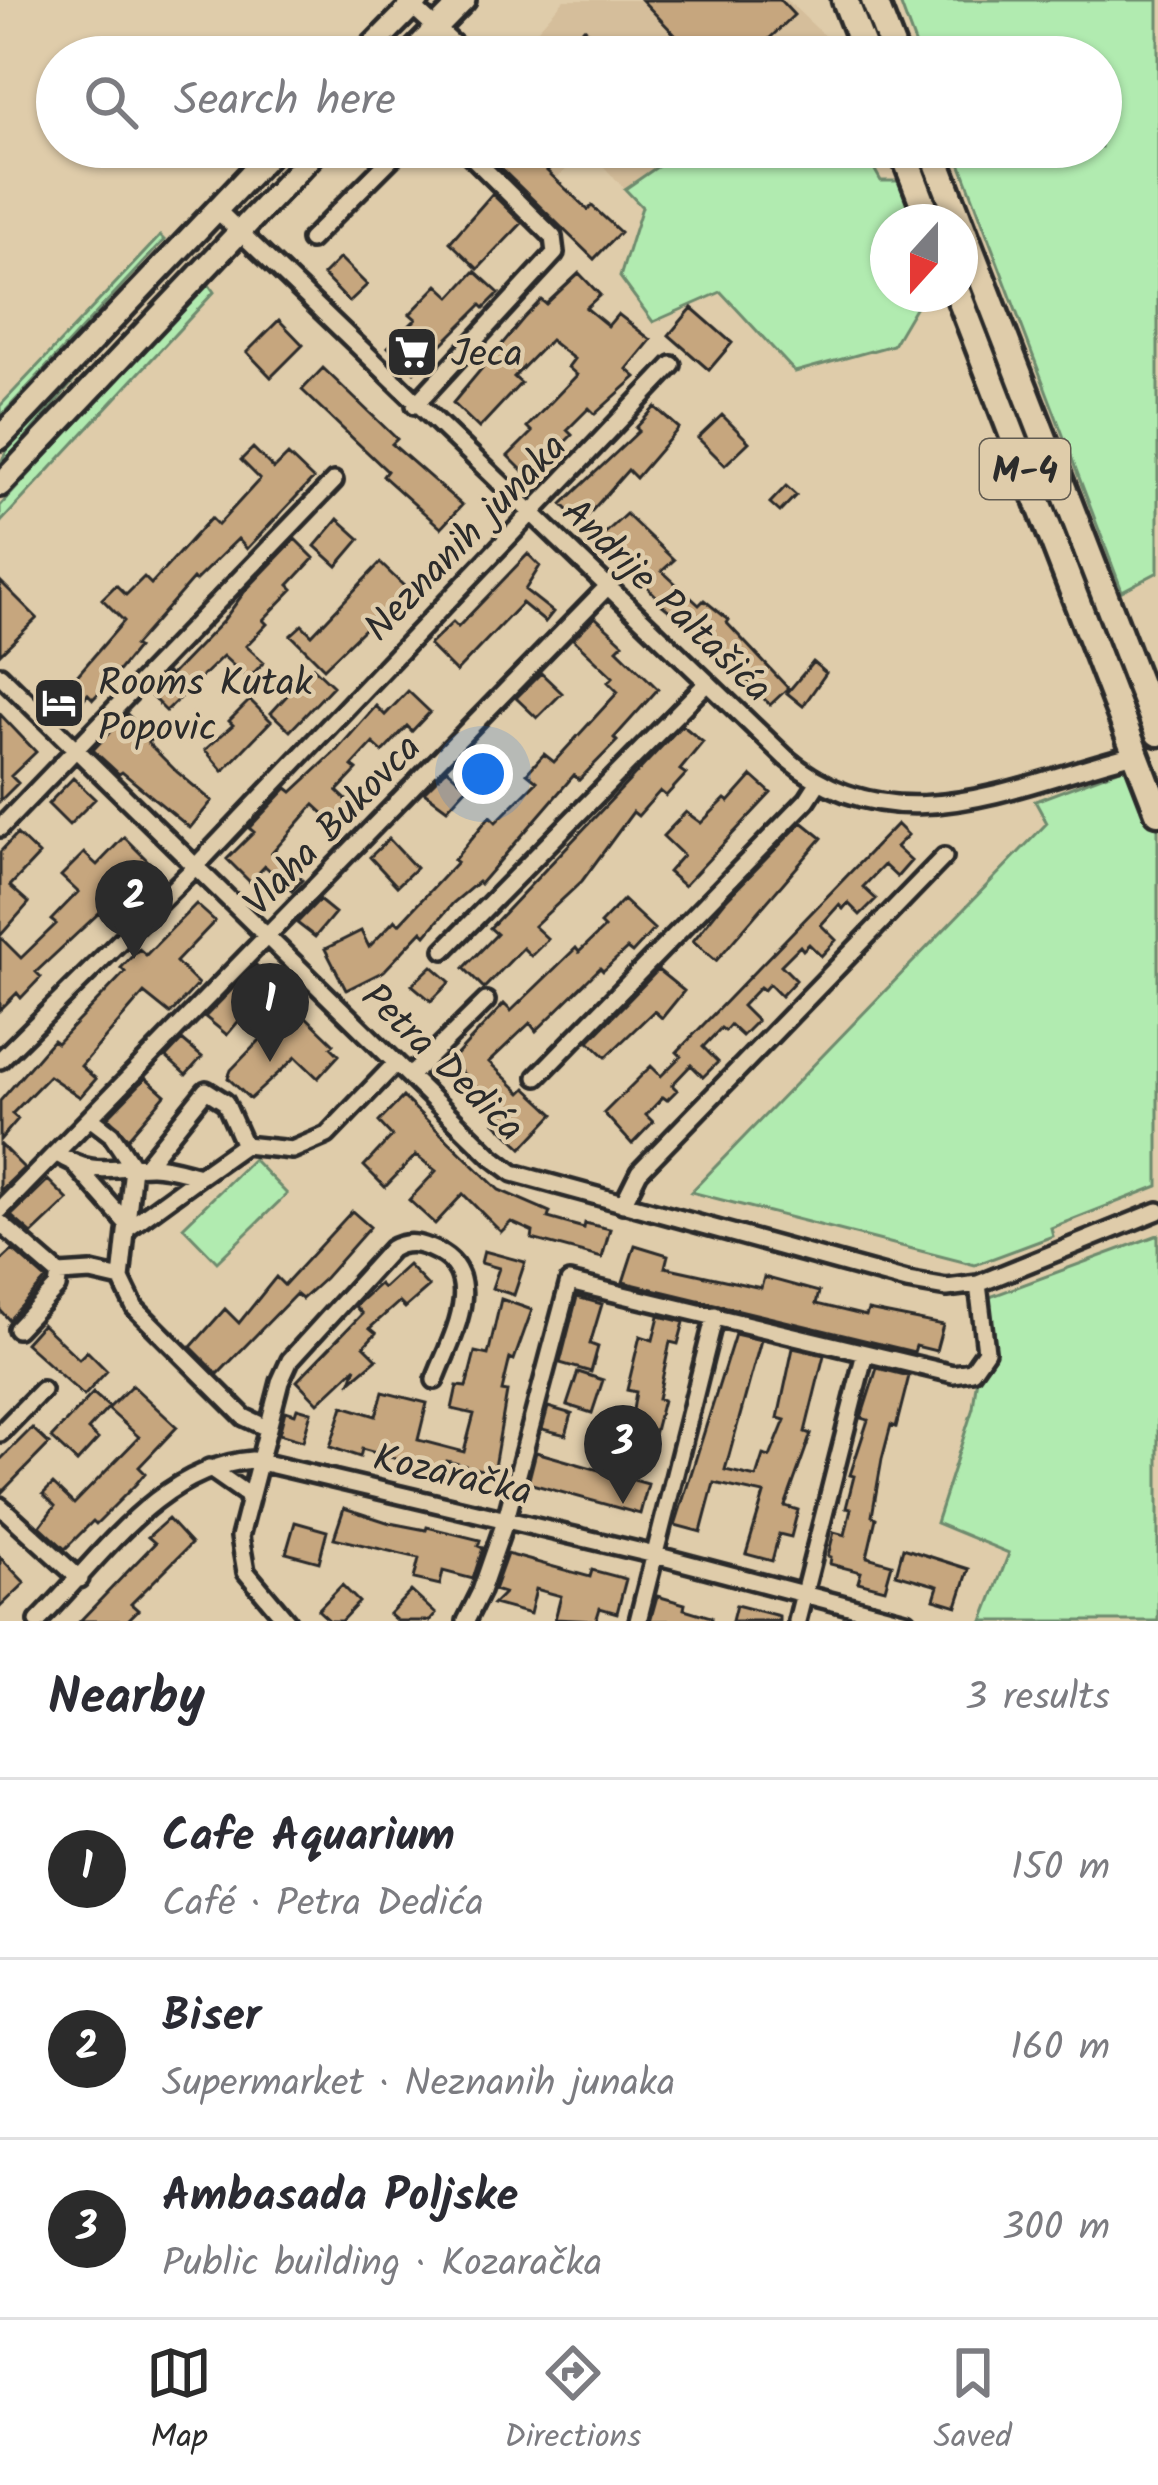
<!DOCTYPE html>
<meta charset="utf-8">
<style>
body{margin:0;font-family:Kalam,sans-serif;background:#f7f7f7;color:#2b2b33}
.compass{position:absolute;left:870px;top:204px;width:108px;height:108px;border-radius:50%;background:#fff;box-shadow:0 3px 9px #0004;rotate:201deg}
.you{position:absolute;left:483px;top:774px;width:42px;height:42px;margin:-30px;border:9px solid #fff;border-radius:50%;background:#1a73e8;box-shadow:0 0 0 18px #1a73e833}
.badge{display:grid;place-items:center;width:78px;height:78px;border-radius:50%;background:#2b2b2b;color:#fff;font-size:39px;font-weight:700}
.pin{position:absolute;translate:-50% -99px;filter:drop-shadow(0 3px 6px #0008)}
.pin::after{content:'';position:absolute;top:63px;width:42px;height:36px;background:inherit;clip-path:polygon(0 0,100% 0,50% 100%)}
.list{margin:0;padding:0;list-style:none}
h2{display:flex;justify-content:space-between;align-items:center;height:156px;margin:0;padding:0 48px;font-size:51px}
h2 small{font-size:39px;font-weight:400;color:#7c7c81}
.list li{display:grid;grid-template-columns:78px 1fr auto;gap:36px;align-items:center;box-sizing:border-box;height:180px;padding:0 48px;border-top:3px solid #e1e1e2}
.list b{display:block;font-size:45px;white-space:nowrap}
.list p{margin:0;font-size:39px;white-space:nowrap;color:#7c7c81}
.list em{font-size:39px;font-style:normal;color:#7c7c81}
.icon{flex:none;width:66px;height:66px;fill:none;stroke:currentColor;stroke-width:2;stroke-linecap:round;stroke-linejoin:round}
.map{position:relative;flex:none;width:1158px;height:1621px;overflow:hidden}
.search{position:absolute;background:#fff;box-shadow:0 3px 9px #0004;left:36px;right:36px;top:36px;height:132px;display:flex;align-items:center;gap:30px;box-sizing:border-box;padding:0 42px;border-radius:66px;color:#7c7c81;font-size:45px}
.sheet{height:696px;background:#fff}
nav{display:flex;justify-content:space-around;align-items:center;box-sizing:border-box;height:168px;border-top:3px solid #e1e1e2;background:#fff;font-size:33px;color:#7c7c81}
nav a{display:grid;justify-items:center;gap:6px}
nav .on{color:#2b2b2b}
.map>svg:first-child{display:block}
.built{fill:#d5be9b}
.green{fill:#b1ebb0;stroke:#6e8b6e;stroke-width:3}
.building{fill:#c6a67e;stroke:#2b2b2b;stroke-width:3}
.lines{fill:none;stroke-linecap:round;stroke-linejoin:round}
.street-casing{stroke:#2b2b2b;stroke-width:24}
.secondary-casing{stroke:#2b2b2b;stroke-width:30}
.primary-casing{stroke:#2b2b2b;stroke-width:33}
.street{stroke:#dfccaa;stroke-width:15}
.secondary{stroke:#dfccaa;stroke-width:21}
.primary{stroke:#dfccaa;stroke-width:24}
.labels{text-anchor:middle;stroke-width:9;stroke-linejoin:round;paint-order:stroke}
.shield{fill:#dfccaa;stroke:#615b51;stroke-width:3}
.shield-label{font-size:36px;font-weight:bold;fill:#2b2b2b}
.poi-label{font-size:39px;fill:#2b2b2b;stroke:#dfccaa;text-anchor:start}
.street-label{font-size:39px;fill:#2b2b2b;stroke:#dfccaa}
</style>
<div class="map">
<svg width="1158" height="1621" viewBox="0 0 1158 1621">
<rect width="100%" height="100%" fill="#dfccaa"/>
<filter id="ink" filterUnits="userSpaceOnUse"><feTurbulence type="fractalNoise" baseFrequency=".00833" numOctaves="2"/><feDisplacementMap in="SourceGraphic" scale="24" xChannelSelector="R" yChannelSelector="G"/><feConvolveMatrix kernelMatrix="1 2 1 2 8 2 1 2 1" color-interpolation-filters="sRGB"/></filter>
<g filter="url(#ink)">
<path class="built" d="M564 0H787L833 44 815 57H513Z
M474 147H686L625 189 588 150 529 203Z"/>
<path class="green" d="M899 0H1158V572L1122 591 954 147H1101V57H920Z
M686 147H862L881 181H904L922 222H888V294H923L893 345 795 372 721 292 653 322 620 277 642 207 625 189Z
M160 236 164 240 0 417V406Z
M207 282 214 292 0 523V506Z
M126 319 0 468C2 439 101 345 126 319Z
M1136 763 1158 816V1186L1051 1228 1053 1236 975 1265 691 1192 1047 823 1035 801Z
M253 1159 287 1194 217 1262 183 1227Z
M1158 1235V1621H983L1009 1553 936 1523 973 1408 987 1298Z"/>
<path class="building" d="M642 0H780L794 15 750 57H696Z
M584 28 617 57H556Z
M479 147H542L556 161 547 171 588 210 592 206 620 232 594 259Z
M492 194 522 223 478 269 450 242Z
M340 258 367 285 349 302 323 275Z
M475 271 499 293 484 308 481 305 414 372 388 347 416 319 410 314 438 285 451 297Z
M579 273 600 295 586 308 608 326 618 314 651 340 627 369 636 377 595 414 589 408 567 430 572 435 554 453 549 449 525 473 508 456 532 432 527 427 577 375 568 367 574 359 550 340 514 377 521 383 479 428 453 403 523 319 541 300 546 304Z
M692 308 732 343 709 370 669 335Z
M279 320 303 345 271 377 247 352Z
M323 368 397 439 392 444 462 505 441 528 383 476 387 471 302 390Z
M655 407 679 428 636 478 628 470 581 523 562 504 639 431 636 428Z
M722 415 749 442 725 465 698 438Z
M253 448 274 469 288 455 313 479 247 549 238 539 195 581 193 579 134 646 137 648 112 679 93 699 88 694 64 721 41 699 61 677 69 685 124 621 102 599 116 585 126 595 144 577 151 584 211 518 218 525 260 479 241 460Z
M786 486 796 495 780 512 770 503Z
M626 514 674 560 662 571 699 605 704 600 729 620 727 623 788 688 770 705 710 643 656 600 658 598 600 538Z
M338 519 360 539 337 566 315 546Z
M295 539 314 558 289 585 293 589 263 620 267 624 246 646 264 662 248 679 223 656 166 711 147 692 167 673 170 676 223 621 245 591Z
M528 554 540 566 525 590 553 612 545 622 522 603 456 672 429 645 453 622 458 627Z
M380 563 406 588 324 668 291 635 302 625 312 635Z
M0 581 37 618 0 654Z
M595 617 623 643 617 649 658 689 614 738 617 741 579 780 574 775 480 884 478 882 453 903 426 935 422 931 384 971 346 990 325 949 361 931 369 947 395 920 399 924 457 862 454 860 490 816 496 822 537 781 527 773 544 754 554 762 618 692 608 682 613 677 573 639Z
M813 662 826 673 803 706 787 693Z
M313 667 333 686 290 731 271 713Z
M541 673 562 693 537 718 516 698Z
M408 691 430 712 412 731 407 726 383 752 373 743 352 766 357 770 337 791 355 808 337 826 314 805 272 853 302 880 292 891 265 866 250 882 227 859 254 832 249 828 287 788 292 792 336 751 376 706 385 715Z
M250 700 271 721 223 771 205 750 233 725 229 721Z
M0 714 36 752 11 776 18 783 0 801Z
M127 714 152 738 148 743 177 772 212 801 190 828 122 772 119 774 93 750Z
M682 725 703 742 680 770 686 774 666 796 660 791 638 816 633 812 582 881 534 926 548 939 531 956 523 948 484 988 464 968 497 934 490 928Z
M447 769 467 787 447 809 424 792Z
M752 776 771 793 684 886 668 872 683 855 663 836 686 812 701 823 725 799 729 802Z
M73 778 95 799 69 825 48 804Z
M802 822 822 838 716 961 693 941 725 901Z
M897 824 908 835 896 847 911 861 897 877 884 865 863 887 876 899 860 915 848 903 843 909 839 905 821 925 836 940 821 956 809 944 803 950 800 946 781 965 796 980 781 996 769 984 764 990 760 987 742 1006 757 1021 742 1036 730 1025 725 1031 721 1028 703 1047 718 1062 703 1077 691 1065 672 1085 677 1090 667 1100 663 1097 646 1115 653 1122 632 1144 604 1113 651 1066 661 1076 681 1056 677 1052Z
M17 834 39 855 10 886 29 903 0 936V852Z
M124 837 150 863 103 918 99 913 36 972 41 977 21 998 17 993 0 1010V937L21 958 56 924 51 920 78 892 61 876 84 853 97 865Z
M389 839 416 868 397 886 370 857Z
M319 900 335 913 315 937 297 923Z
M623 900 654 929 632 953 627 949 603 971 600 968 536 1031 530 1023 489 1062 521 1093 526 1088 554 1114 522 1148 495 1122 503 1114 451 1061 504 1004 511 1011 576 948 579 952 604 928 600 924Z
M196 904 215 921 176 962 198 984 170 1014 144 993 81 1066 96 1079 80 1097 49 1076 12 1114 18 1119 0 1140V1101L53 1040 57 1043 125 972 121 968 139 949 146 955Z
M256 965 273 980 227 1035 205 1017Z
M432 966 450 982 431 1001 412 985Z
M658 970 684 991 662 1018 654 1011 606 1057 589 1041Z
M290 1009 299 1017 302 1013 334 1044 331 1047 339 1055 318 1078 296 1057 250 1099 228 1078 231 1070Z
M182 1040 202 1057 186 1075 166 1057Z
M146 1078 165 1095 128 1138 108 1117Z
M403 1097 499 1190 550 1212 548 1218 584 1228 585 1223 610 1229 602 1258 532 1239 533 1232 511 1222 501 1232 463 1194 435 1224 409 1200 436 1171 416 1155 385 1187 364 1166 392 1136 379 1122Z
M0 1144 24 1168 0 1191Z
M48 1180 68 1200 32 1234 11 1216Z
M352 1211 370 1227 325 1278 302 1299 296 1294 218 1374 191 1347 225 1309 239 1323 276 1277 284 1285Z
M635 1245 668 1255 665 1267 761 1288 764 1277 819 1292 816 1304 866 1316 868 1310 943 1325 936 1351 916 1346 914 1352 623 1282Z
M13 1250 46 1279 9 1320 0 1310V1262Z
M484 1251 525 1262 514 1295 492 1288 499 1268 481 1263Z
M408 1265 429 1287 405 1308 399 1302 370 1328 376 1333 364 1346 377 1359 351 1381 356 1367 318 1403 297 1381 362 1314 355 1306 379 1284 383 1288Z
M577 1297 602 1304 590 1344 598 1347 591 1372 560 1363Z
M501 1299 532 1310 514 1360 510 1358 502 1391 507 1392 493 1473 447 1461 442 1481 405 1471 408 1462 362 1449 360 1457 330 1447 343 1406 376 1416 383 1392 427 1403 418 1440 464 1452 474 1414 452 1409 457 1386 466 1387 475 1352 488 1355Z
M659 1316 684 1322 678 1344 670 1342 658 1399 663 1400 648 1458 626 1452 636 1392 627 1390 640 1336 653 1340Z
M42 1324 79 1359 87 1351 107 1371 84 1396 25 1343Z
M735 1334 761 1340 725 1470 756 1477 763 1455 770 1457 785 1420 778 1418 793 1348 824 1355 805 1432 811 1434 785 1506 798 1510 791 1537 779 1534 772 1561 746 1554 764 1494 714 1483 701 1532 675 1525Z
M877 1368 909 1376 896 1427 891 1425 882 1459 872 1516 876 1518 867 1557 892 1564 885 1589 858 1582 861 1572 830 1564 831 1557 828 1556 834 1532 845 1535 851 1509 846 1508 854 1476 850 1475 868 1420 861 1418Z
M578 1372 603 1380 592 1413 567 1405Z
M132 1385 177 1427 139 1467 145 1473 136 1484 96 1524 93 1521 65 1549 40 1526 55 1506 43 1494 53 1484 74 1504 139 1437 108 1409Z
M93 1393 109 1407 88 1430 98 1439 77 1462 51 1438Z
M548 1407 572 1414 566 1435 542 1429Z
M297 1408 311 1412 303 1441 279 1434 285 1411 295 1414Z
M32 1428 49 1444 0 1494V1460Z
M536 1452 648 1484 640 1514 528 1483Z
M344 1508 390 1523 426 1530 427 1527 480 1540 478 1546 483 1548 473 1579 443 1571 440 1585 414 1579 419 1558 334 1538Z
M168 1519 191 1544 131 1604 138 1610 127 1621H80L155 1543 148 1537Z
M295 1522 327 1531 319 1562 286 1553Z
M903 1548 969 1569 957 1606 934 1599 938 1586 896 1574Z
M507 1554 590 1577 592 1570 626 1579 617 1613 600 1608 596 1621 555 1619 561 1596 536 1589 530 1614 493 1604 504 1593 494 1590Z
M0 1557 25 1583 0 1607Z
M342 1585 359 1602 341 1621H330L318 1610Z
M411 1591 436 1614 430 1621H397L389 1614Z
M657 1596 685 1604 684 1609 711 1617V1621H650Z
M736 1605 779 1616V1621H732Z"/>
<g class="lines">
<g class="street-casing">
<path id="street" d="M412 6 468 57
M874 158 902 148
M216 209 786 758C894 850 1018 783 1135 754
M310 240 403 147
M415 405 555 253 553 237 462 147
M0 675 492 1157 513 1173 907 1281 947 1288 978 1284 1158 1211
M0 828 334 481
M444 950 707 683
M0 1060 197 865 672 365
M410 1076 486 1001
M537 1077 807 800 818 783
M90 1118 111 1134 133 1167 121 1279 135 1308 244 1417 267 1428
M56 1153C94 1178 110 1166 151 1166 168 1166 184 1172 200 1176L244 1145 292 1150 327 1135 396 1063
M145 1166 206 1090 225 1102 244 1145
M77 1167 130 1227 200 1176
M623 1204 639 1172 944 857
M0 1210 608 586
M0 1223 59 1274 57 1287 17 1329
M59 1274 91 1272 121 1279
M0 1433 42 1390
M209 1468 249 1496
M0 1506 80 1579
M38 1621C101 1558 158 1468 252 1460L655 1555 906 1621
M287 1621 246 1572 240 1537 280 1382 290 1360 391 1249C406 1240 420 1243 436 1251 489 1276 449 1342 435 1380
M466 1621 481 1591 506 1519 569 1282 953 1374 972 1371 986 1351 978 1284
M638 1621 715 1315
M797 1621 865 1353"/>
</g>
<g class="secondary-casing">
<path id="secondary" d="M362 57 418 0
M408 57 464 0
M0 438 276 147
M0 485 320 147"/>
</g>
<g class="primary-casing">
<path id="primary" d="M845 0 867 57
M874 0 896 57
M901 147 930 222
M931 147 1158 733
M958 294 1158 812"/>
</g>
<use href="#street" class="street"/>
<use href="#secondary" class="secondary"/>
<use href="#primary" class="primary"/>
</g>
</g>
<defs>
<g id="supermarket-square" transform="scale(2.7)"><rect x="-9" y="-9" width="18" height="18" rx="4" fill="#2b2b2b" stroke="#dfccaa"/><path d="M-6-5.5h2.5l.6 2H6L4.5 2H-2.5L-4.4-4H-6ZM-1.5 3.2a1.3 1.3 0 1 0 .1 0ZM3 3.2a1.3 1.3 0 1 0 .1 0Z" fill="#fff"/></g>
<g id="hotel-square" transform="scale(2.7)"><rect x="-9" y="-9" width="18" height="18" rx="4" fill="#2b2b2b" stroke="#dfccaa"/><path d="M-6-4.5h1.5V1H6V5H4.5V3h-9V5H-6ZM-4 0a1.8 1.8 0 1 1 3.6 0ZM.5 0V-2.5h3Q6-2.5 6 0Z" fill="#fff"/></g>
</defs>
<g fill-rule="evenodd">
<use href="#supermarket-square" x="412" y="352"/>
<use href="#hotel-square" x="59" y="703"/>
</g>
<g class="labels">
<rect class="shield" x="980" y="439" width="90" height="60" rx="9"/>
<g class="shield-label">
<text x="1025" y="482">M-4</text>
</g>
<g class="poi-label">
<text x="451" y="366">Jeca</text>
<text x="98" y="695">Rooms Kutak<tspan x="98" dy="45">Popovic</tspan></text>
</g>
<g class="street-label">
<text transform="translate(464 536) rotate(-46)" y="14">Neznanih junaka</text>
<text transform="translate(668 599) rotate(44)" y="14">Andrije Paltašića</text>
<text transform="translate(331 824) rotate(-46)" y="14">Vlaha Bukovca</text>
<text transform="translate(444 1061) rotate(44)" y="14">Petra Dedića</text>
<text transform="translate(453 1473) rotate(13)" y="14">Kozaračka</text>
</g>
</g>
</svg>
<svg class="compass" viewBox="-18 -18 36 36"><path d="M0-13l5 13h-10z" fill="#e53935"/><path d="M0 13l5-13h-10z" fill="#7c7c81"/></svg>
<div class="you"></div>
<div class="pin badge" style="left:270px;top:1062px">1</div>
<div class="pin badge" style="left:134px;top:959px">2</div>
<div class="pin badge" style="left:623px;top:1504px">3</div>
<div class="search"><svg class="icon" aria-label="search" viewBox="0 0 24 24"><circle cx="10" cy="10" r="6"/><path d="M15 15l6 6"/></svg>Search here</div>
</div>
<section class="sheet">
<h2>Nearby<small>3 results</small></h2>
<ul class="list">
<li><span class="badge">1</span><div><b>Cafe Aquarium</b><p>Café · Petra Dedića</p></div><em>150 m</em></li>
<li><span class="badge">2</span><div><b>Biser</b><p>Supermarket · Neznanih junaka</p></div><em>160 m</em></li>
<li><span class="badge">3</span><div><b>Ambasada Poljske</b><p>Public building · Kozaračka</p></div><em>300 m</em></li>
</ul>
</section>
<nav>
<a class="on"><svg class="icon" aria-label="map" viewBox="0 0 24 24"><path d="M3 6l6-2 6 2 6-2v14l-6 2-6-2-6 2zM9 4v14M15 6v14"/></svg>Map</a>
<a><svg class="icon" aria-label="directions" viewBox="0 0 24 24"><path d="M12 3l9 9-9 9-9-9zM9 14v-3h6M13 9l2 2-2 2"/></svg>Directions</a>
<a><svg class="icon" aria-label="saved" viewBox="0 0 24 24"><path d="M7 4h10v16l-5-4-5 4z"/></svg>Saved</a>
</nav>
